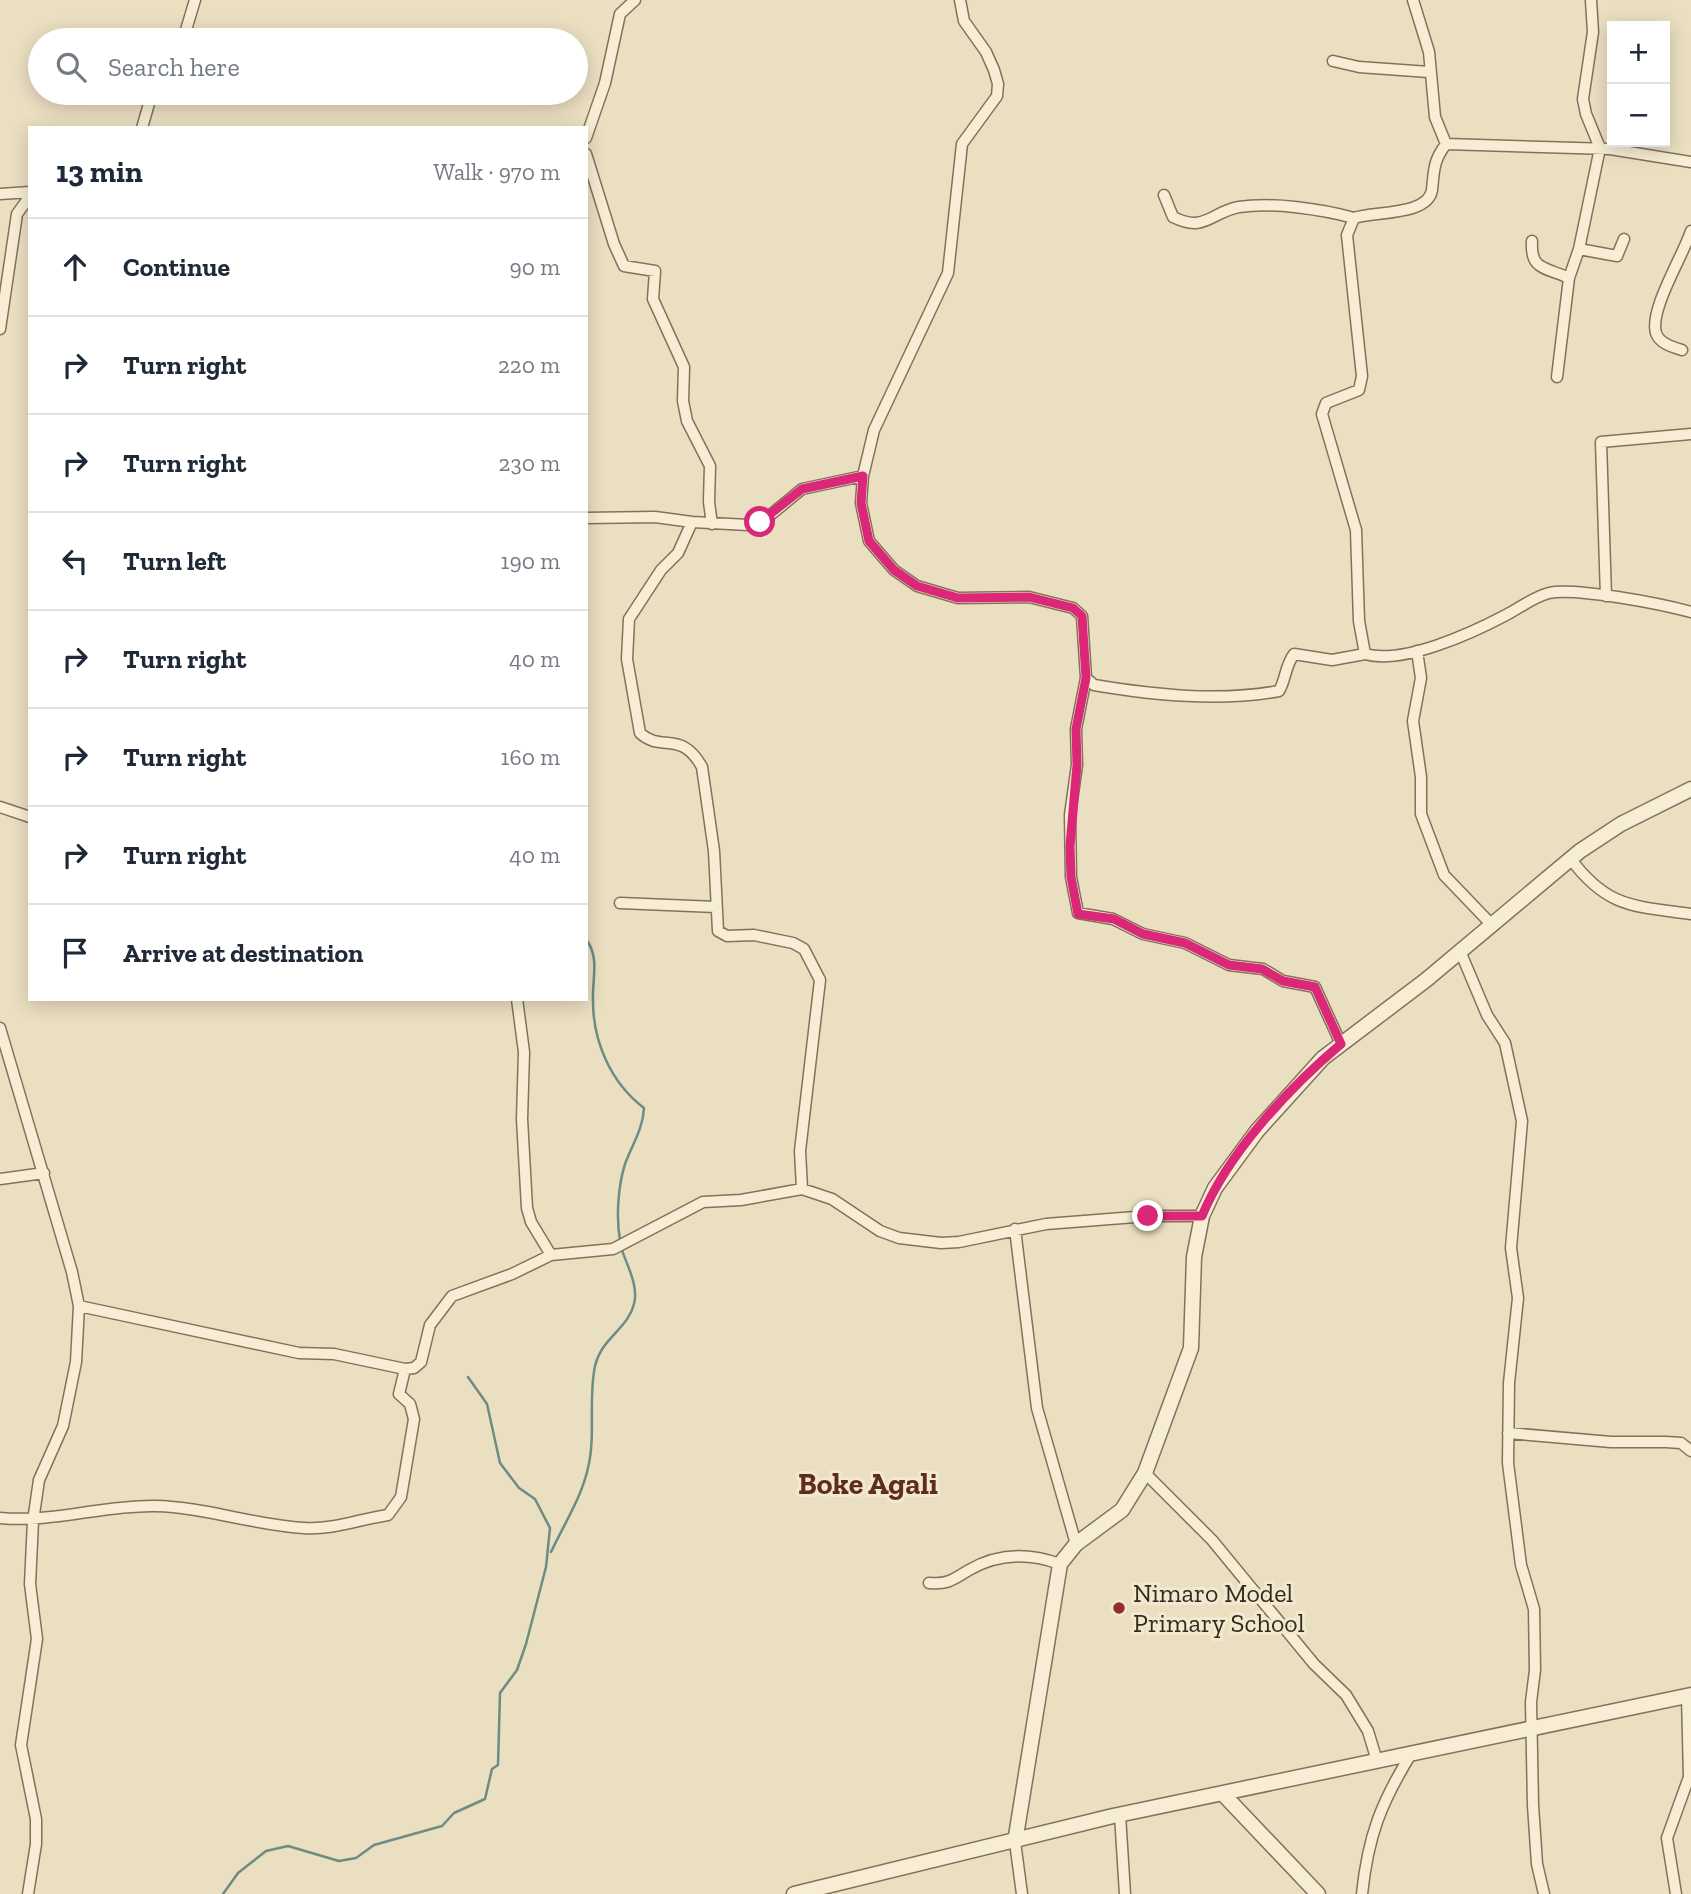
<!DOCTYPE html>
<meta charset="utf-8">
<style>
body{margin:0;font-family:"Zilla Slab",serif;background:#f6f6f7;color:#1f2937}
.controls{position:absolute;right:21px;top:21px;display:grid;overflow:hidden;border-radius:0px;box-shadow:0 4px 18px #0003}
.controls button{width:63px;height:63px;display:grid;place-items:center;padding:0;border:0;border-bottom:2px solid #e0e1e3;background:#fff;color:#1f2937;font:35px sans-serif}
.stop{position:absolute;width:21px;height:21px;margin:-16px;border:5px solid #db2777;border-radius:50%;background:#fff}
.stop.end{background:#db2777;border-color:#fff;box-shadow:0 2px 7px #0008}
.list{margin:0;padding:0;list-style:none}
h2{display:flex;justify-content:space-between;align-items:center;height:91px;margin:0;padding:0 28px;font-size:30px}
h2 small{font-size:23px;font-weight:400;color:#747a83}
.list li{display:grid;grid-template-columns:46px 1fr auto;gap:21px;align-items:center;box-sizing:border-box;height:98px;padding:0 28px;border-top:2px solid #e0e1e3}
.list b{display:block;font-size:26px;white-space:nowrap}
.list em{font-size:23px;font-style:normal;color:#747a83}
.icon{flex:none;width:38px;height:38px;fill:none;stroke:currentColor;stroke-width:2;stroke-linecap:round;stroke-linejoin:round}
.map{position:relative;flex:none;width:1691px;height:1894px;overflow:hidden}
.search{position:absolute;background:#fff;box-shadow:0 4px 18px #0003;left:28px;top:28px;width:560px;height:77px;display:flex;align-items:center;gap:18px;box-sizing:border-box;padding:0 24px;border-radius:38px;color:#747a83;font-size:26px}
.panel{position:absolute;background:#fff;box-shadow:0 4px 18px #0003;left:28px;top:126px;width:560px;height:875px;border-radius:0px}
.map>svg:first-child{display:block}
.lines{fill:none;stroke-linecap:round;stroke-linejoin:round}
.stream{stroke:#6c8c84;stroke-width:2.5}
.minor-casing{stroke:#84715a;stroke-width:13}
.tertiary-casing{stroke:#84715a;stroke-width:17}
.minor{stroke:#f7edd4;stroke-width:10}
.tertiary{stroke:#f7edd4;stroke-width:14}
.route{stroke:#db2777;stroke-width:9}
.poi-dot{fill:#902d2d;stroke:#f3e9d1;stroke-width:2.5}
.labels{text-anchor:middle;stroke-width:6;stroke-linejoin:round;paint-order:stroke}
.poi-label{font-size:26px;fill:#35291d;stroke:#f3e9d1;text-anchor:start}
.quarter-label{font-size:30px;font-weight:bold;fill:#5f2d1f;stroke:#f3e9d1}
</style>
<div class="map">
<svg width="1691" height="1894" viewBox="0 0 1691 1894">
<rect width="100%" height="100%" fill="#ebdfc2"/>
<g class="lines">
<path class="stream" d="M586 939C600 958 592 978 593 1001 593 1042 611 1083 644 1108 643 1129 632 1145 625 1164 618 1186 616 1218 620 1240
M551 1552C564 1524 581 1499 588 1468 596 1435 588 1400 595 1366 602 1337 628 1329 634 1304 639 1285 626 1264 621 1247
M223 1894 238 1873 266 1851 288 1846 339 1861 356 1858 374 1845 442 1826 454 1813 485 1799 492 1769 498 1765 500 1693 517 1670 526 1644 546 1567 550 1528 535 1499 519 1488 500 1463 487 1404 468 1377"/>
<g class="minor-casing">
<path id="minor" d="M960 0 964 21 986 52 994 70 998 84 997 96 962 144 948 273 874 430 863 476 861 503 869 541 894 570 917 586 958 598 1029 597 1073 608 1082 616 1086 678 1094 685C1154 695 1219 702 1279 691 1286 679 1285 666 1294 654L1332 660 1365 654
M1413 0 1429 52 1435 117 1446 144
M183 40 195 0
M1333 61 1359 67 1429 72
M142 128 152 93
M586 138 605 83 620 14 635 0
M586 154 614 244 624 266 655 271 653 299 684 367 683 401 687 421 710 466 709 502 712 524
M1691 162 1610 149 1446 144C1433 161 1434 171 1432 190 1428 216 1374 211 1354 218L1347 235 1362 376 1359 390 1326 403 1322 414 1356 530 1359 621 1365 654C1403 665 1472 633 1506 615 1520 608 1533 597 1549 593 1575 587 1662 604 1691 612
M0 194 30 192
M1164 195 1173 217C1205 233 1211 212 1239 207 1273 202 1321 209 1354 218
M1532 241C1530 271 1546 267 1569 278
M1579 249 1617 256 1624 239
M0 329 17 214 30 196
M1682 350C1672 347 1659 343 1656 333 1649 310 1683 256 1691 231
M1557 377 1569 278 1579 249 1600 148 1586 114 1583 99 1593 32 1591 0
M586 518 655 517 692 522
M1606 596 1601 442 1691 434
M1417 651 1421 678 1413 721 1421 777V814L1444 875 1490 923
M1086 678 1076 729 1077 765 1070 815 1071 877 1078 913 1113 919 1143 934 1185 943 1229 965 1263 969 1283 981 1315 987 1341 1044
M0 807 30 817
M1570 858C1607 908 1633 906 1691 914
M620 903 716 907
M1460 951 1487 1015 1505 1043 1522 1121 1511 1248 1518 1298 1509 1383 1508 1463 1521 1565 1534 1609 1535 1670 1531 1702 1533 1805 1537 1864 1544 1894
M517 999 524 1052 522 1119 527 1208 531 1222 551 1255
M0 1028 72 1272 79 1306 76 1362 63 1426 39 1480 33 1521 30 1584 37 1639 21 1745 36 1819V1844L28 1894
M0 1179 44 1173
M802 1189 800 1151 820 980 804 949 793 943 754 935 727 936 718 931 714 851 702 767C681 729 661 753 640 733L627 659 629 619 661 570 678 553 692 522 748 525 768 517 802 489 863 476
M1015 1229 1037 1408 1076 1544
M79 1306 299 1353 334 1354 405 1369 414 1368 421 1362 430 1325 452 1296 512 1274 551 1255 613 1249 703 1202 741 1200 802 1189 832 1199 880 1231 899 1238 941 1243 959 1242 1046 1224 1148 1216H1202
M1508 1433 1611 1442H1666L1681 1443 1691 1451
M1145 1473 1212 1540 1314 1664 1346 1695 1368 1731 1377 1761
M0 1518C54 1523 102 1505 155 1506 205 1507 253 1525 304 1528 333 1530 360 1519 388 1515L401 1497 414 1419 410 1404 399 1394 405 1369
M929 1583C948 1585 954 1579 969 1570 998 1553 1030 1553 1060 1564
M1120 1815 1125 1894
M1015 1842 1022 1894
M1362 1894C1368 1836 1381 1803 1411 1754
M1676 1894 1667 1838 1689 1777 1687 1696"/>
</g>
<g class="tertiary-casing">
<path id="tertiary" d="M1224 1795 1318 1894
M1015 1842 1060 1564 1076 1544 1122 1510 1145 1473 1191 1348 1194 1257 1202 1216 1215 1188 1257 1131 1323 1058 1426 980 1580 851 1621 824 1691 789
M794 1894 1113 1816 1691 1695"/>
</g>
<use href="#minor" class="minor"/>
<use href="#tertiary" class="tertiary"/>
</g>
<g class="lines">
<path class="route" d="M760 522 802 489 863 476 861 503 869 541 894 570 917 586 958 598 1029 597 1073 608 1082 616 1086 678 1076 729 1077 765 1070 846 1071 877 1078 914 1114 919 1143 934 1185 943 1229 965 1262 969 1283 981 1315 987 1341 1044C1289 1088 1228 1153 1202 1216H1148"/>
</g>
<circle class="poi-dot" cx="1119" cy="1608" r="7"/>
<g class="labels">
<g class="poi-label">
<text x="1133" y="1602">Nimaro Model<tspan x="1133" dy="30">Primary School</tspan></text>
</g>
<g class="quarter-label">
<text x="868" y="1494">Boke Agali</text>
</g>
</g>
</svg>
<div class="controls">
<button>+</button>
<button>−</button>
</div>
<div class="stop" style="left:760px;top:522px"></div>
<div class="stop end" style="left:1148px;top:1216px"></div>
<div class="search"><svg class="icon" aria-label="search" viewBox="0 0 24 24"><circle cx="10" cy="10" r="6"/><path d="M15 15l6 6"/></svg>Search here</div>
<section class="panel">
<h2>13 min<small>Walk · 970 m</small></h2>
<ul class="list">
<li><svg class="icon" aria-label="ahead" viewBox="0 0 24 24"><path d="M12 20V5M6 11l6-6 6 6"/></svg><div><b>Continue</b></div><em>90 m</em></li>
<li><svg class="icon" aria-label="right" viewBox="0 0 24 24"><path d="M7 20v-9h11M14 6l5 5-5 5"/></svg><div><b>Turn right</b></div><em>220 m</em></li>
<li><svg class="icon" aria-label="right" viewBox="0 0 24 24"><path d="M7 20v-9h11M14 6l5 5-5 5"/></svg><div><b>Turn right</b></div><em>230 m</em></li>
<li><svg class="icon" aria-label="left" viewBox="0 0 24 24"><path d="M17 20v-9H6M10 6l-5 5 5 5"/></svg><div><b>Turn left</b></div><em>190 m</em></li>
<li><svg class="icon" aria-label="right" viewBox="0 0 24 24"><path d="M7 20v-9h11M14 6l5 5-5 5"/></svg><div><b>Turn right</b></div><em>40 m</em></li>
<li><svg class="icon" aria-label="right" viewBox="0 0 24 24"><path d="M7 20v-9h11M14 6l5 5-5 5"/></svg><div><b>Turn right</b></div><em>160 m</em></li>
<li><svg class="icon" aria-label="right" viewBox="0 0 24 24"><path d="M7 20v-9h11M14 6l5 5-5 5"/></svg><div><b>Turn right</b></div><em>40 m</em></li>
<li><svg class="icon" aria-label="arrive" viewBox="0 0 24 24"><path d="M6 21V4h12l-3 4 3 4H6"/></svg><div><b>Arrive at destination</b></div></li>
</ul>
</section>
</div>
